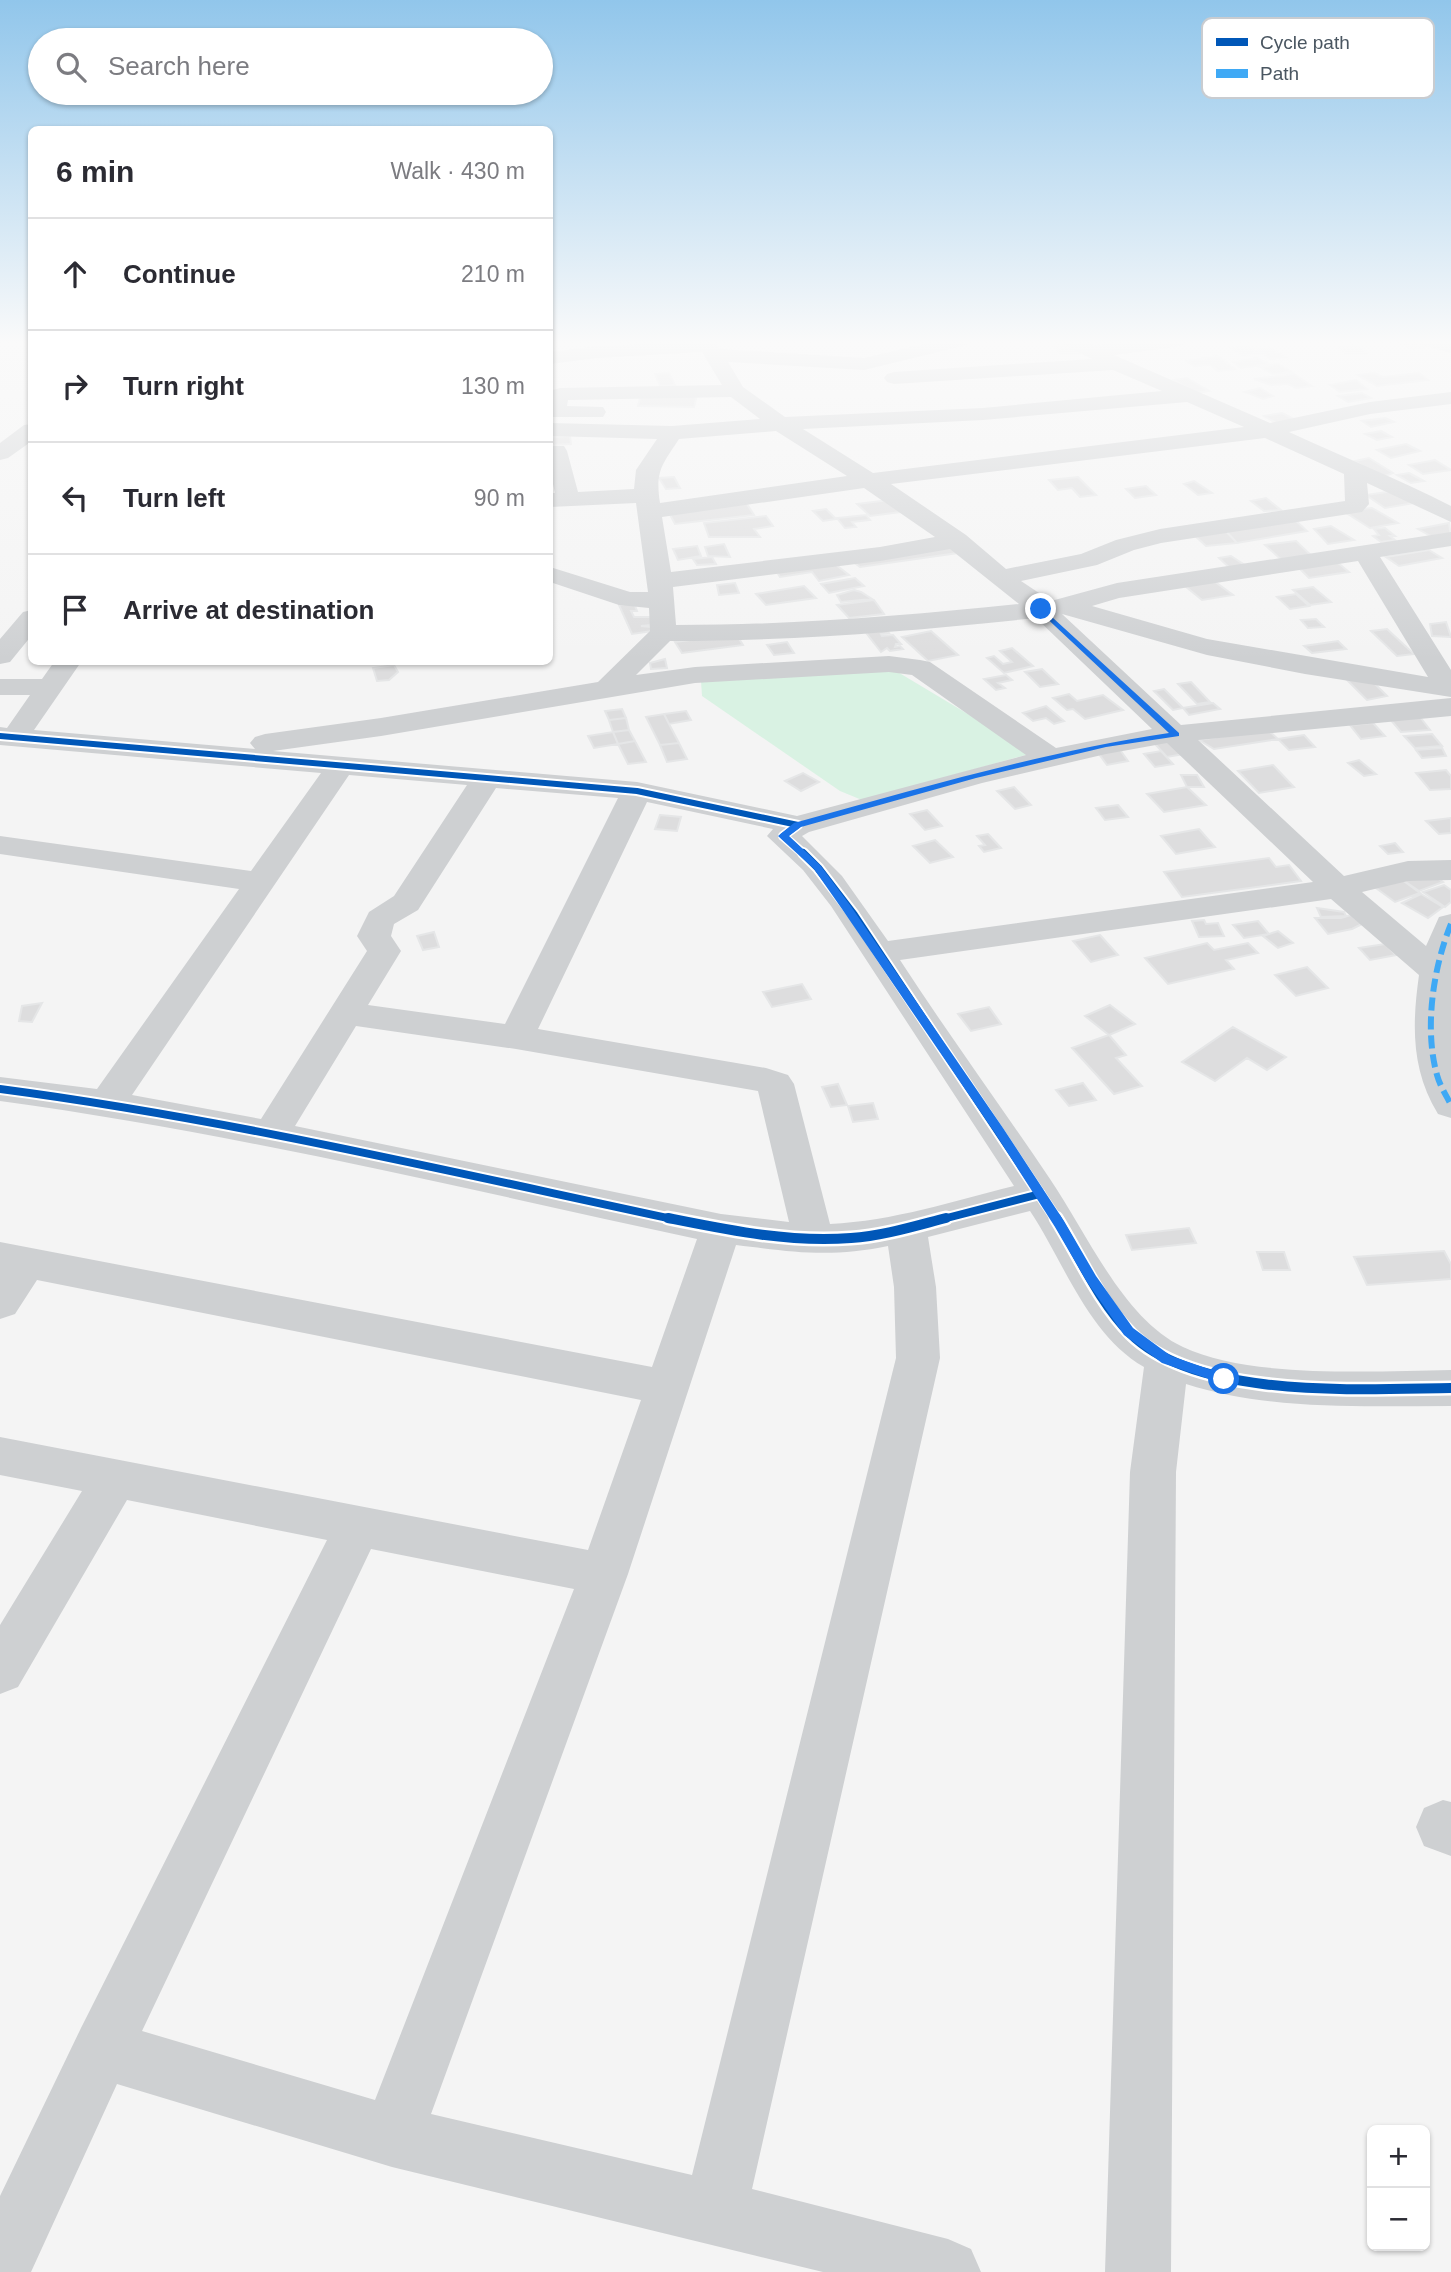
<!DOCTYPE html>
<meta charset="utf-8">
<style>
body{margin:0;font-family:Helvetica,sans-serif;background:#f7f7f7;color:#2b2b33}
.controls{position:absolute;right:21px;bottom:21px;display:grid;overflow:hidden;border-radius:10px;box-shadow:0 2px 5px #0004}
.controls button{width:63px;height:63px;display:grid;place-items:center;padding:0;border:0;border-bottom:2px solid #e1e1e2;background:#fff;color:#2b2b33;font:35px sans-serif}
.stop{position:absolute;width:21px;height:21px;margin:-16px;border:5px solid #1a73e8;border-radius:50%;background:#fff}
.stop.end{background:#1a73e8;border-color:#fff;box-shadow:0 2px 7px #0008}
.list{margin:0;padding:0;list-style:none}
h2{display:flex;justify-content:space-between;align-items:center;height:91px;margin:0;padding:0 28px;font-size:30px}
h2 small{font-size:23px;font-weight:400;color:#7c7c81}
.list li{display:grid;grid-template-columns:46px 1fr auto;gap:21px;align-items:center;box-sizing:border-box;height:112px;padding:0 28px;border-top:2px solid #e1e1e2}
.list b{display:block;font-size:26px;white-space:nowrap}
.list em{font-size:23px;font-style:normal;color:#7c7c81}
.icon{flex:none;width:38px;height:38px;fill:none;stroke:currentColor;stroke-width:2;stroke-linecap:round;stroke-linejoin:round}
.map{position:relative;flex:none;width:1451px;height:2272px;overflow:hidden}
.search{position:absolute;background:#fff;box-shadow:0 2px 5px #0004;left:28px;top:28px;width:525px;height:77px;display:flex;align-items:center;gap:18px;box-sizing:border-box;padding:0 24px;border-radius:38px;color:#7c7c81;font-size:26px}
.panel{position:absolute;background:#fff;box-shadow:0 2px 5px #0004;left:28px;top:126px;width:525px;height:539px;border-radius:10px}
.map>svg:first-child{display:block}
.green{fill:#d9f2e3}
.building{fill:#ddddde;stroke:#e5e6e7;stroke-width:2}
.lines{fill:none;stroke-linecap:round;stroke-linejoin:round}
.minor{fill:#ced0d2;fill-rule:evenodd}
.quiet{stroke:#3fa9f5;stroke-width:6;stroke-dasharray:13 6;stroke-linecap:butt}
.cycleway-far2-casing{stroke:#fff;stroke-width:10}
.cycleway-far1-casing{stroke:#fff;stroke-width:12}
.cycleway-casing{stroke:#fff;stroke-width:15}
.cycleway-far2{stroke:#0057b8;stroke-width:6}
.cycleway-far1{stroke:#0057b8;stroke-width:8}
.cycleway{stroke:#0057b8;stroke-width:10}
.route{fill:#1a73e8}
.key{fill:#fff;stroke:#c9ccd0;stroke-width:2}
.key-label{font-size:19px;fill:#4a5661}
</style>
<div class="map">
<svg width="1451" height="2272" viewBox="0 0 1451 2272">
<rect width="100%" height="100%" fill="#f4f4f4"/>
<path class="green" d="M891 668 1033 753 862 800 840 791 702 696 701 681Z"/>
<path class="building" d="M1395 341H1425L1438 345 1412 349Z
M1054 345H1067L1084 353 1060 354Z
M1358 345 1366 353 1346 354 1337 346Z
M1247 346 1259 353 1243 355 1231 348Z
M1271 348 1285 357 1271 359 1257 349Z
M1218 356 1235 369 1218 371 1210 365 1194 366 1186 361Z
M1257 358 1269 364 1241 368 1233 362Z
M1278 364 1292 372 1273 374 1260 367Z
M669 373 675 385 660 386 655 374Z
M1374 373 1383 377 1419 373 1428 380 1377 386 1358 375Z
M1294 374 1312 386 1296 388 1288 384 1271 385 1254 379Z
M1187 378 1209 391 1196 393 1174 380Z
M1356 380 1367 389 1340 392 1330 385Z
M1260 388 1273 396 1263 399 1245 392Z
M642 390 698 392 694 407 638 406Z
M1362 393 1371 398 1348 402 1338 396Z
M1282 413 1300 422 1281 426 1264 416Z
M1385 418 1394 422 1371 427 1362 421Z
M1381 431 1392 437 1377 440 1365 434Z
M570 436 571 444 551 445 550 437Z
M1406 444 1420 451 1391 458 1377 450Z
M1369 458 1393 473 1380 478 1355 461Z
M1435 460 1451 470 1423 474 1409 465Z
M1409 473 1424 481 1411 483 1397 475Z
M674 477 680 488 666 489 659 478Z
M1078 477 1096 495 1080 497 1072 488 1058 490 1049 480Z
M1194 481 1212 493 1198 495 1184 484Z
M1146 486 1156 495 1135 498 1126 489Z
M1393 491 1414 503 1385 508 1366 495Z
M1266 498 1281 510 1264 511 1251 501Z
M889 500 901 512 870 516 857 504Z
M745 501 754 515 675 524 668 511Z
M1372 508 1398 523 1370 528 1343 511Z
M826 509 836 519 823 521 813 511Z
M866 515 870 520 852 522 856 527 845 528 837 518Z
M766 516 773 526 754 529 760 537H709L704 523Z
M1293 518 1307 531 1237 543 1224 529Z
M1449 523 1451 536 1436 539 1418 529Z
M1331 526 1354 540 1328 544 1314 529Z
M1385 528 1395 536H1390L1395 540 1381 542 1373 536 1379 535 1374 529Z
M1224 529 1237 543 1206 546 1194 535Z
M1296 541 1316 560 1286 564 1265 545Z
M947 543 958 553 860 567 848 558Z
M724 544 730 557 708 556 705 547Z
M697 546 701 556 678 560 673 549Z
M1429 550 1442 558 1399 566 1386 557Z
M1231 556 1251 569 1234 572 1219 558Z
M712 557 716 564 697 565 693 559Z
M831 561 849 575 819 581 812 572 780 577 775 569Z
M1337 562 1349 572 1309 578 1298 567Z
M855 578 864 586 829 593 821 584Z
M1214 581 1233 595 1202 600 1185 586Z
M735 583 739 593 719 595 717 585Z
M804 586 816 598 766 605 756 594Z
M1313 587 1331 602 1310 605 1293 590Z
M854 590 861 592 872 599 841 602 837 595Z
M1296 594 1309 606 1290 609 1277 597Z
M874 600 884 614 849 618 837 605Z
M634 603 637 611H631L634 617H653L652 625 641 626 651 627 653 631 632 634 619 605Z
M1316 619 1324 627 1308 628 1301 620Z
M1446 622 1451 637 1432 636 1430 624Z
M860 625 886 629 889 633 881 634 882 636 893 635 901 644H896L895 647 900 646 903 649 890 651 887 648 881 652Z
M1387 629 1414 654 1397 656 1371 631Z
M931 631 958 655 928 661 902 637Z
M736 634 743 645 682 653 675 642Z
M1338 641 1346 649 1312 653 1304 646Z
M787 642 794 653 774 655 767 645Z
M1012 648 1033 666 1004 673 987 658 994 656 1003 664 1012 662 1000 651Z
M665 659 667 668 651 669 650 663Z
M394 665 398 672 389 680 377 681 373 668Z
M1042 669 1058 684 1040 687 1025 672Z
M1006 675 1012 680 998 683 1005 688 996 690 984 679Z
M1366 675 1387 696 1367 700 1345 678Z
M1191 682 1210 702 1197 704 1178 684Z
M1164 689 1183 708 1173 710 1154 691Z
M1069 694 1077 701 1103 695 1123 710 1085 719 1073 709 1067 710 1053 698Z
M1213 703 1220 709 1189 715 1183 708Z
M1046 706 1064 721 1054 724 1046 718 1033 721 1023 713Z
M622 709 626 718 609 720 605 711Z
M686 711 691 720 669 724 664 714Z
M664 714 669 724 679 743 660 745 646 717Z
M1420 717 1430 730 1401 732 1390 719Z
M626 718 629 730 613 732 609 720Z
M1373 723 1385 736 1361 739 1350 725Z
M1267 729 1278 739 1214 749 1199 740Z
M629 730 635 741 618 744 613 732Z
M613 732 618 744 594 748 588 736Z
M1432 734 1442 746 1415 748 1404 736Z
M1304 735 1315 747 1289 750 1278 739Z
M1171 740 1184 754 1167 757 1154 743Z
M635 741 646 762 628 764 618 744Z
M679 743 687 759 667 762 660 745Z
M1118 747 1128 761 1107 765 1096 750Z
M1442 748 1446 756 1422 758 1416 750Z
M1161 751 1173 764 1155 767 1144 754Z
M1359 760 1376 774 1364 776 1348 763Z
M1273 765 1294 787 1259 793 1238 771Z
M1446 770 1451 776V789L1430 790 1416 773Z
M803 773 819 782 801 791 785 781Z
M1181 775H1197L1204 787H1187Z
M1014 787 1031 805 1015 809 997 791Z
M1187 787 1206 805 1164 812 1147 794Z
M1118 805 1128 817 1105 820 1096 808Z
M927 810 942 826 925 830 910 814Z
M660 815 681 817 677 831 655 829Z
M1451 818V833L1439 834 1426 821Z
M1199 829 1215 847 1176 854 1161 836Z
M988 834 1001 848 984 852 979 846 985 845 977 836Z
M935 840 953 857 930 863 913 846Z
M1395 843 1403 852 1388 854 1380 846Z
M1269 858 1276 867 1289 865 1301 881 1182 897 1164 872Z
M1427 871 1443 882 1419 891 1403 880Z
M1401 879 1420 893 1395 902 1376 888Z
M1444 885 1451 890V902L1445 907 1423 892Z
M1421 894 1443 907 1428 918 1402 903Z
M1317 908 1344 912 1346 916 1321 917Z
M1351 915 1362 924 1352 929 1328 934 1315 918H1341Z
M1204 920 1206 924 1218 923 1224 936 1199 937 1192 921Z
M1258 921 1269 934 1244 938 1233 925Z
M1278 931 1293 943 1278 948 1263 936Z
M434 932 439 947 423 950 417 936Z
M1100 935 1118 955 1091 962 1073 941Z
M1207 943 1214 950 1248 943 1258 953 1226 960 1234 969 1168 984 1145 958Z
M1385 944 1396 955 1370 960 1359 948Z
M1307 967 1328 988 1296 996 1275 975Z
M802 984 811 999 772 1007 763 992Z
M42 1003 32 1022 19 1021 22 1006Z
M1110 1005 1135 1024 1109 1035 1085 1016Z
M989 1007 1001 1024 971 1031 958 1014Z
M1233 1027 1286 1057 1267 1070 1247 1058 1215 1081 1182 1062Z
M1109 1035 1126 1055 1116 1058 1142 1086 1114 1094 1072 1048Z
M1083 1083 1096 1100 1069 1106 1056 1090Z
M838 1084 847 1105 831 1107 822 1087Z
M873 1103 878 1119 853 1122 848 1106Z
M1189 1228 1196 1243 1132 1250 1126 1235Z
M1444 1251 1451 1264V1279L1367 1285 1354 1257Z
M1257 1252H1284L1290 1270H1263Z"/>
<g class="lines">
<path class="minor" d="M713 341 721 349 864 358 936 341H970L967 345 864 370 728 362 743 387 785 417 983 408 1162 391 1113 370 894 384 887 382 884 378 887 374 894 372 1092 359 1064 345 1061 341H1086L1095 345 1132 341H1186L1183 345 1176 347 1114 355 1270 423 1370 402 1451 392V404L1370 414 1289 432C1343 457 1398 479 1451 506V522L1367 483 1369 504 1362 512 1161 543 1134 550 1097 565 1021 581 1051 601 1117 583 1451 532V546L1380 557 1451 670V697L1305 674 1207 655 1062 614 1181 725 1451 698V716L1198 740 1344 876 1408 861 1451 860V880L1408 881 1362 892 1426 946 1439 917 1451 914V1118L1438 1114C1411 1070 1412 1025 1419 975L1331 899 900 960C948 1034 1001 1106 1050 1179 1087 1233 1123 1319 1183 1347 1250 1379 1376 1371 1451 1370V1406C1363 1406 1271 1411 1186 1384L1176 1472 1171 2272H1105L1130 1472 1144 1367C1088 1335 1064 1262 1030 1211L928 1237 936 1287 940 1358 752 2189 948 2239 971 2249 981 2272H823L392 2167 117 2084 31 2272H0V2196L81 2028 327 1540 127 1500 18 1687 0 1694V1625L82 1491 0 1475V1437L588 1550 641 1400 37 1280 15 1314 0 1319V1242L652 1367 697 1239C466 1189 235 1133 0 1101V1077L97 1089 239 889 0 854V836L251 871 321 773 0 745V727L7 728 30 695H0V679H42L54 662H81L34 730 255 749 250 743 255 737 265 734 381 718 598 682 650 631 649 608 619 605 550 582V567L630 592H648L636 503 550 507V493H555L550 471V446H564L567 451 578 492 634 489 636 470 657 439 550 436V423L672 426 760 419 731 397 568 400 567 406 603 407 606 412 603 417H550V394L553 390 560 388 722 385 702 352 597 358 550 364V352L597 346ZM1187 402 1244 427 873 473 803 429 983 420ZM776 431 847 476 660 503C655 471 662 465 679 439ZM1265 438 1344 474 1345 501 1160 529 1116 540 1081 554 1006 569 966 535 891 484ZM864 488 935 537 880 547 671 572 662 517ZM950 549 1019 604C905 616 791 625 676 625L673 587 880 561ZM1358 561 1428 677 1207 639 1092 606 1119 598ZM1036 618 1152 729 1056 748 930 662 920 660 889 656 695 667 636 675 670 641C794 641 913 631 1036 618ZM889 672 912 675 1026 755 797 816 637 782 273 751 381 736 695 683ZM1167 743 1313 882 888 941 842 876 802 836 809 832 982 783 1106 754ZM349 775 467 785 394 896 369 912 357 936 367 951 261 1119 132 1095ZM496 788 618 798 505 1024 368 1005 401 951 391 936 394 924 418 910ZM647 802 773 829 767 836 803 870 831 906 1014 1186C954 1201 893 1221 830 1224L794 1084 788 1075 766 1068 538 1029ZM356 1026 516 1049 758 1091 789 1222 721 1214 295 1126ZM736 1245C794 1252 830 1258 888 1246L894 1287 896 1358 692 2175 431 2114 628 1574ZM371 1549 574 1589 375 2100 142 2031Z
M1419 341H1451V353L1422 345Z
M32 424V441L8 458 0 460V443L24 425Z
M32 610V635L10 662 0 664V639L23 612Z
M1443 1800 1451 1802V1856L1424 1846 1416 1827 1424 1808Z"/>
<path class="quiet" d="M1451 924C1433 968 1424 1029 1437 1075 1440 1086 1446 1095 1451 1105"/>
<g class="cycleway-far2-casing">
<path id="cycleway-far2" d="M0 736 637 791 798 825 783 836 805 855"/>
</g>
<g class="cycleway-far1-casing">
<path id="cycleway-far1" d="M803 853 818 868 854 915 1057 1220
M0 1089C228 1119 452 1172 677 1220
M939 1220 1040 1194"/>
</g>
<g class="cycleway-casing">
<path id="cycleway" d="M668 1218C728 1230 790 1243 851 1238 883 1236 915 1226 946 1218
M1056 1218C1080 1257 1099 1302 1131 1334 1198 1400 1363 1389 1451 1388"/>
</g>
<use href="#cycleway-far2" class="cycleway-far2"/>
<use href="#cycleway-far1" class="cycleway-far1"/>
<use href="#cycleway" class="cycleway"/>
</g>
<linearGradient id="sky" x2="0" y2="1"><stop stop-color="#91c6eb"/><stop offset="0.52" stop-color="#fafafa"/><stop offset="1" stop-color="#fafafa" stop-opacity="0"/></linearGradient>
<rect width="1451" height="659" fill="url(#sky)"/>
<path class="route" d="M1041 607 1179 733V736L1106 747 976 778 801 827 789 836 820 865 850 905 1003 1128 1064 1221 1096 1276 1133 1328 1171 1356 1229 1376 1231 1379 1224 1384 1162 1363 1124 1335 1087 1282 1055 1227 995 1133 842 909 814 869 778 836 794 823C918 789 1042 752 1169 733L1039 611Z"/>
<rect x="1202" y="18" width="232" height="80" rx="10" class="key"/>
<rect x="1216" y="38" width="32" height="8" fill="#0057b8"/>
<rect x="1216" y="69" width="32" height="9" fill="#3fa9f5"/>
<g class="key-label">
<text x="1260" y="49">Cycle path</text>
<text x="1260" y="80">Path</text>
</g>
</svg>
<div class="controls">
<button>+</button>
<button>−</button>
</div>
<div class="stop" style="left:1224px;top:1379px"></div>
<div class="stop end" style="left:1041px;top:609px"></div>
<div class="search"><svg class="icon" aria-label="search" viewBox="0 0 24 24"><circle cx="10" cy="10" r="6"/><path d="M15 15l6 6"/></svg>Search here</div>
<section class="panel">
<h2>6 min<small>Walk · 430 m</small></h2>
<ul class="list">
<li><svg class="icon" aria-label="ahead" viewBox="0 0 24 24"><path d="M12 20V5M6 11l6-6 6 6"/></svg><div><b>Continue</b></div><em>210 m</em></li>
<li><svg class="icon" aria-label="right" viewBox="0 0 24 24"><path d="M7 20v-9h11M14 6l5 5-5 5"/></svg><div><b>Turn right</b></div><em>130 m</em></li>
<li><svg class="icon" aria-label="left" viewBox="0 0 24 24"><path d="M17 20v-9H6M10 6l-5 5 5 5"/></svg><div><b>Turn left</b></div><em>90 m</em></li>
<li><svg class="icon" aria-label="arrive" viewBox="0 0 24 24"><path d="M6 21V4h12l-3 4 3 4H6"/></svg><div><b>Arrive at destination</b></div></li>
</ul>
</section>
</div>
